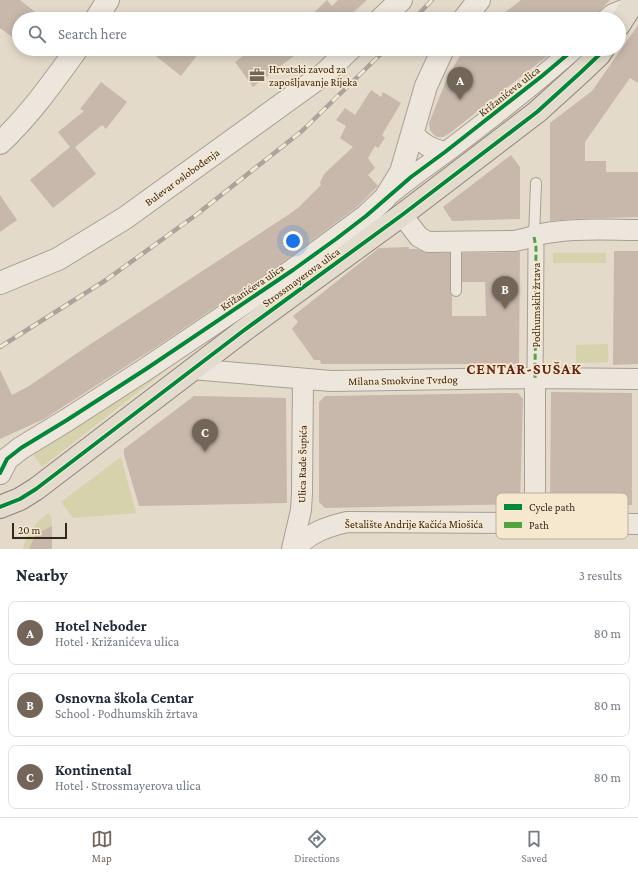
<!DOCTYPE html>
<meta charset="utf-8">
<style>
body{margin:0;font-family:"Crimson Pro",serif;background:#f6f6f7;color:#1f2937}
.scale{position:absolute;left:12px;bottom:10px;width:55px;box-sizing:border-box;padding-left:4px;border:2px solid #36271c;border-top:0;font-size:11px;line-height:14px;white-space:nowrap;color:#36271c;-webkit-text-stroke:3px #f6e8cf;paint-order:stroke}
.you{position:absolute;left:293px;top:241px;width:14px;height:14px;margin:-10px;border:3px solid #fff;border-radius:50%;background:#1a73e8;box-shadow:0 0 0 6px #1a73e833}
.badge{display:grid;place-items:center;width:26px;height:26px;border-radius:50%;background:#736659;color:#fff;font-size:13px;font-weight:700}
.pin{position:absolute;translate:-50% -33px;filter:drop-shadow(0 1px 2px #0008)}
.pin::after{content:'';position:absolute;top:21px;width:14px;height:12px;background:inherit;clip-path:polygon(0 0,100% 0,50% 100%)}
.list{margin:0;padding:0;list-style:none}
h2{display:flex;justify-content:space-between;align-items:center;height:52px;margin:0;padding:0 16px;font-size:17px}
h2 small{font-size:13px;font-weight:400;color:#747a83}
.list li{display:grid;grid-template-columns:26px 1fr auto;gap:12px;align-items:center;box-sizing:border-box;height:64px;margin:0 8px 8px;padding:0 8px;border:1px solid #e0e1e3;border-radius:8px}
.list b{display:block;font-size:15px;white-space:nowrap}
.list p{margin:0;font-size:13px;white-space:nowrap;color:#747a83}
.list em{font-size:13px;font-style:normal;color:#747a83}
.icon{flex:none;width:22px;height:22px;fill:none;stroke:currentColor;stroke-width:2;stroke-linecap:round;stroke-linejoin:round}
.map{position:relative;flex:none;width:638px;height:549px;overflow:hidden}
.search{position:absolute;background:#fff;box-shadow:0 2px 10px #0003;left:12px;right:12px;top:12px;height:44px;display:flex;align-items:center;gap:10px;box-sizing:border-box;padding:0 14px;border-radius:22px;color:#747a83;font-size:15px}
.sheet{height:268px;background:#fff}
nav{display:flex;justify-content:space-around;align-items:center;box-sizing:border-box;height:56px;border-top:1px solid #e0e1e3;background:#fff;font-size:11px;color:#747a83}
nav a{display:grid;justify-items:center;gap:2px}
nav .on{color:#736659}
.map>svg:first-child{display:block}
.green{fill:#d5d2ac}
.building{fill:#c7b8ab}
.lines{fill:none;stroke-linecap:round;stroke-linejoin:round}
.service-casing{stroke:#a89f94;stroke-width:12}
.pedestrian-casing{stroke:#a89f94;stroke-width:17}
.minor-casing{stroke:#a89f94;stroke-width:22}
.tertiary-casing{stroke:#a89f94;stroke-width:24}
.primary-casing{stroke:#8e857a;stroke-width:24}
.service{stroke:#ece6dc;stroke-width:10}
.pedestrian{stroke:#ece6dc;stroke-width:15}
.minor{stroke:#ece6dc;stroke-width:20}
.tertiary{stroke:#ece6dc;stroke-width:22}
.primary{stroke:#e3dbcd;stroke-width:22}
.rail-casing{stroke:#aaa49d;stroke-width:4.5}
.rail{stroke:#f6e8cf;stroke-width:3;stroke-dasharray:9;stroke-linecap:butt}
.quiet{stroke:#53a341;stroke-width:3;stroke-dasharray:6 3;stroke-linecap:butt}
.cycleway-casing{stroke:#f6e8cf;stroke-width:6}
.cycleway{stroke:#00873e;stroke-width:4}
.labels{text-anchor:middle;stroke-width:3.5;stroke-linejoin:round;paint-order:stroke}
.poi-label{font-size:11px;fill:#36271c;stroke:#f6e8cf;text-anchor:start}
.street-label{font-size:11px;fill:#36271c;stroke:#f6e8cf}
.district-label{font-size:15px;font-weight:bold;letter-spacing:1px;fill:#64261b;stroke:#f6e8cf}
.key{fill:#f6e8cf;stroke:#bcae99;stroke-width:1}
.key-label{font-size:11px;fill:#36271c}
</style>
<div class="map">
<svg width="638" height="549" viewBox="0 0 638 549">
<rect width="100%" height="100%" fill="#e4daca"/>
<path class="green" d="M553 253H606V263H553Z
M608 344V362L576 363V345Z
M182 358 42 467 32 453Z
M121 457 136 513 73 518 61 502Z
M48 513 51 516 52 528C37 531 35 536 30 549H23C26 532 35 524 48 513Z"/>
<path class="building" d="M0 0H20L44 19H19V42L0 28Z
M327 0 332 6 338 0H367L346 19H307Z
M521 0H610L592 19H496Z
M638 25V83L630 78 585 142V161H606V172H638V217L574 219 550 221V123L592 91Z
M147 49H202L181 76Z
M252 49H303L253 87 235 62Z
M464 49H556L450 133 443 137H437L433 134 430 130 429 123 448 76Z
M101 82 127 102 106 129 102 125 75 147 96 174 53 208 30 180 70 147 58 132 84 111 80 109Z
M371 90 381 97 383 92 401 103 382 135 385 138 378 148 375 146 368 158 375 168 368 175 378 186 358 206 286 260 156 347 44 419 0 439V370L12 395 29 386 86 347 288 215 298 208 321 185 320 182 325 173 353 147 340 138 346 126 336 120 345 108 355 115Z
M511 155 520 167V219L452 221 443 207Z
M0 195 17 220 0 232Z
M409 247V249H417L428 253H450V291L452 296V316H486L485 282H462V253L520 252 519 364H321L320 360H314L292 329 298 322 293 316 379 248Z
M614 251H638V364L613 365Z
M551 392 632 393V505H550Z
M518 393 523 399 520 504 325 508 319 502V402L325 396Z
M194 396 286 398 287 503 139 506 124 455V449Z
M52 526V549H29L35 536 40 532Z"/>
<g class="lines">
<g class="service-casing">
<path id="service" d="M534 237 536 183
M456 243V291"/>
</g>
<g class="pedestrian-casing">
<path id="pedestrian" d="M534 237 536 247 535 378"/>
</g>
<g class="minor-casing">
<path id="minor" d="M607 19 613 14 631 7
M413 133C422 144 431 149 445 152
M390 194C408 179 427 166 446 152 490 119 533 85 574 49
M402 215 419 237 428 242 514 241C528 239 540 233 554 232 581 228 610 230 638 230
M192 369 331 381 535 378 638 379
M535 523V378
M292 549 301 510 302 493 303 379
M295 549C309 533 326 527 347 522L638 524"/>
</g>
<g class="tertiary-casing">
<path id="tertiary" d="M96 19 108 0
M381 19 401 0
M464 19 479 0
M0 143C30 115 53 82 77 49
M0 283 58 259 125 218 324 74 350 49
M0 473 7 459 21 448 67 420 146 369 293 270 366 216 385 198 401 172 426 86 443 49"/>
</g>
<g class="primary-casing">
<path id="primary" d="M619 25 635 0
M0 507 20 499 36 489 243 331 402 215 537 112 580 73 599 55 603 49"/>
</g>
<use href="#service" class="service"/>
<use href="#pedestrian" class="pedestrian"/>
<use href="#minor" class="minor"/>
<use href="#tertiary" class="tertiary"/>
<use href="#primary" class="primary"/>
<g class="rail-casing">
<path id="rail" d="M414 19 432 0
M0 347 106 280 196 215 302 131 386 49"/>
</g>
<use href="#rail" class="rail"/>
<path class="quiet" d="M534 237 536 247 535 378"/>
<g class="cycleway-casing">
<path id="cycleway" d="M0 473 7 459 21 448 67 420 146 369 293 270 336 239 366 216 411 177 445 152 542 76 574 49
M0 507 20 499 36 489 243 331 402 215 537 112 580 73 599 55 603 49"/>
</g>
<use href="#cycleway" class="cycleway"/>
</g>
<defs>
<g id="office-bare" transform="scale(1.2)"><path d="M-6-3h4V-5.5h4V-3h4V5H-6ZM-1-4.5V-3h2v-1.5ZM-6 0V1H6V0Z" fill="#736659" stroke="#f6e8cf" stroke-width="2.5" paint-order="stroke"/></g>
</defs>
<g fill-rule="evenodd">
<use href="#office-bare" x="257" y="75"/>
</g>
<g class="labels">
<g class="poi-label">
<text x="269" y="73">Hrvatski zavod za<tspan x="269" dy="13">zapošljavanje Rijeka</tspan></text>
</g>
<g class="street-label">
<text transform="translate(509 91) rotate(-38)" y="4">Križanićeva ulica</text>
<text transform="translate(182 177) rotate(-36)" y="4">Bulevar oslobođenja</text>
<text transform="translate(301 277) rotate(-36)" y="4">Strossmayerova ulica</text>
<text transform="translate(252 287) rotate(-34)" y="4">Križanićeva ulica</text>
<text transform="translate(536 305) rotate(-90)" y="4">Podhumskih žrtava</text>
<text transform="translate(403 380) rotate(-1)" y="4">Milana Smokvine Tvrdog</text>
<text transform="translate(302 464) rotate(-89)" y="4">Ulica Rade Šupića</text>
<text x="414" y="528">Šetalište Andrije Kačića Miošića</text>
</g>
<g class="district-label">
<text x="524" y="374">CENTAR-SUŠAK</text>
</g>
</g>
<rect x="496" y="493" width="132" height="46" rx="6" class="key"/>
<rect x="504" y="504" width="18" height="6" fill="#00873e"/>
<rect x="504" y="522" width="18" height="6" fill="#53a341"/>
<g class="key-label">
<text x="529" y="511">Cycle path</text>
<text x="529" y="529">Path</text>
</g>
</svg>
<div class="scale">20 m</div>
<div class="you"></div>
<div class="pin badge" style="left:460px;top:100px">A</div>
<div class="pin badge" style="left:505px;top:309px">B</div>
<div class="pin badge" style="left:205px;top:452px">C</div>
<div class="search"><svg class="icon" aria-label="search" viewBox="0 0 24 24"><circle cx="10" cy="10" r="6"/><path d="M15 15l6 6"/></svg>Search here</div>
</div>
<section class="sheet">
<h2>Nearby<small>3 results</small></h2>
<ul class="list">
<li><span class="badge">A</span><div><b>Hotel Neboder</b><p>Hotel · Križanićeva ulica</p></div><em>80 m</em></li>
<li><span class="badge">B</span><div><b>Osnovna škola Centar</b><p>School · Podhumskih žrtava</p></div><em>80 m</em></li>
<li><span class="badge">C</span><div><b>Kontinental</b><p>Hotel · Strossmayerova ulica</p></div><em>80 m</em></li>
</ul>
</section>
<nav>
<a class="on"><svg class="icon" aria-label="map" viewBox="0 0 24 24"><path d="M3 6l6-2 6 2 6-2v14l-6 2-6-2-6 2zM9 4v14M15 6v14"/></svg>Map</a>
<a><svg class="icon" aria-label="directions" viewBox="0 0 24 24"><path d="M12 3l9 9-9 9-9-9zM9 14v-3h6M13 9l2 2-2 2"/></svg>Directions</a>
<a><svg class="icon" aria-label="saved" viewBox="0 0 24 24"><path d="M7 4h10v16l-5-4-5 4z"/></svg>Saved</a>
</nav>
